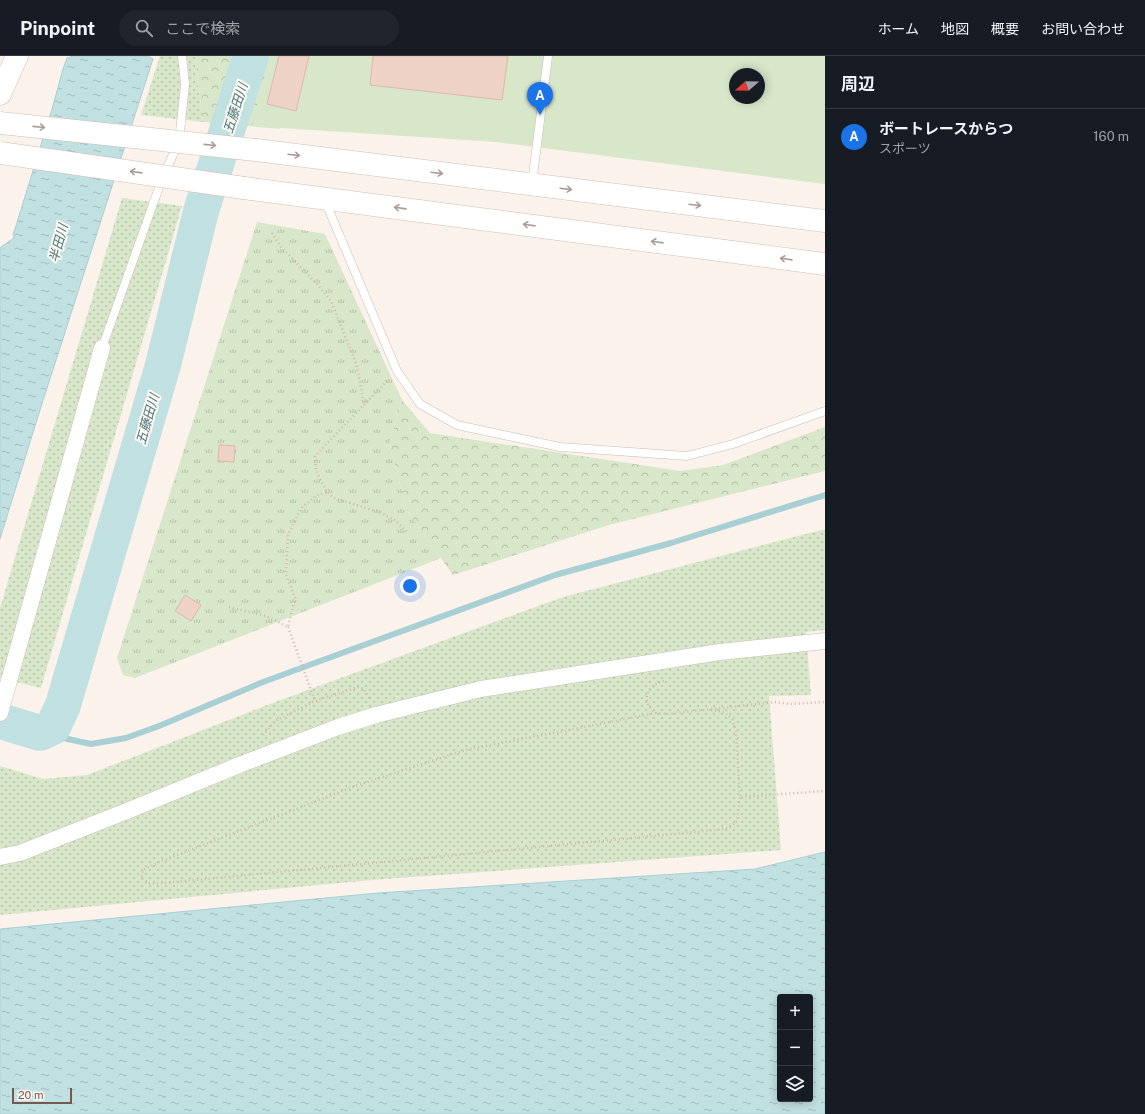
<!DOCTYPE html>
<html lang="ja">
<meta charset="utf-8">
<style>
body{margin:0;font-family:"Public Sans","Noto Sans JP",sans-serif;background:#20242c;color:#f1f3f6}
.controls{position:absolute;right:12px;bottom:12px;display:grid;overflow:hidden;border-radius:4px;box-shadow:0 2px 10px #0003}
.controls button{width:36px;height:36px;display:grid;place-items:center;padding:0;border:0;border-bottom:1px solid #363941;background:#171b24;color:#f1f3f6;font:20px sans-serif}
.compass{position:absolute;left:729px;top:12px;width:36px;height:36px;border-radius:50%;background:#171b24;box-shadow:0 2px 10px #0003;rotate:250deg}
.scale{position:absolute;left:12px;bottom:10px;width:60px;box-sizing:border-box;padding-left:4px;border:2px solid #735a50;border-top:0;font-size:11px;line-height:14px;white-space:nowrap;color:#735a50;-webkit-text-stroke:3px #fdf8f1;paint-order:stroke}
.you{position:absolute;left:410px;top:530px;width:14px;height:14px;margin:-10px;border:3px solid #fff;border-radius:50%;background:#1a73e8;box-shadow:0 0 0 6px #1a73e833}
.badge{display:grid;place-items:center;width:26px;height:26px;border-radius:50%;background:#1a73e8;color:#fff;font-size:13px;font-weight:700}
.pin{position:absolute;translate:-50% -33px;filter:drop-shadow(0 1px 2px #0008)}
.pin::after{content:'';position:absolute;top:21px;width:14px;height:12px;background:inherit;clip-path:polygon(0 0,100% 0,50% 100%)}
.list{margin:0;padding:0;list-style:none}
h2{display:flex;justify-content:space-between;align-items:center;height:52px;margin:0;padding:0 16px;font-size:17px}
h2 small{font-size:13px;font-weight:400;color:#9ea1a6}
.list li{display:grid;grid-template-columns:26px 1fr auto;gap:12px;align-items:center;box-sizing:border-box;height:56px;padding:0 16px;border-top:1px solid #363941}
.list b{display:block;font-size:15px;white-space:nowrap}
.list p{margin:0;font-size:13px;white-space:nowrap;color:#9ea1a6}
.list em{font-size:13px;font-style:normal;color:#9ea1a6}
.icon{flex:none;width:22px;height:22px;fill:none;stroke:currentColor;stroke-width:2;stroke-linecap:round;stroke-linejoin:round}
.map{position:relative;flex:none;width:825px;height:1058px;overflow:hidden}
header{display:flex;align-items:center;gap:24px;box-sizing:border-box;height:56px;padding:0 20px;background:#171b24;border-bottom:1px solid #363941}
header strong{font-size:19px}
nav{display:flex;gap:22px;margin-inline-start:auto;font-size:14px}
.search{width:280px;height:36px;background:#20242c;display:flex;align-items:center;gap:10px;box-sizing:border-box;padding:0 14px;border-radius:22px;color:#9ea1a6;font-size:15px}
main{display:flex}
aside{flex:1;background:#171b24}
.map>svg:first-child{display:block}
.grass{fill:url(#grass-dots)}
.forest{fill:url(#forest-crowns)}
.park{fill:url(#park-tufts)}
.pitch{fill:#d8e7ca;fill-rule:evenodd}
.water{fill:url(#water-ripples);stroke:#a8cfd3;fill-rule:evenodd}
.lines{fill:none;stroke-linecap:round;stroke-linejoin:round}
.stream{stroke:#a8cfd3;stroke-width:6}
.river{stroke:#c1e0e2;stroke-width:36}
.building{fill:#edd2c5;stroke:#deb9a8}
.lane-casing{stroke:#ccbbb2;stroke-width:9}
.street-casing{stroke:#ccbbb2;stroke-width:17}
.secondary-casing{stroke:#d0bdb2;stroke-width:23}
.path{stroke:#d2b6a8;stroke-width:2.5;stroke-dasharray:1 3;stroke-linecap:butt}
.lane{stroke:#fff;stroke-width:8}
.street{stroke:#fff;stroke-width:16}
.secondary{stroke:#fff;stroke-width:22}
.secondary-bridge-casing{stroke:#d0bdb2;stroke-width:23;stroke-linecap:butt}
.secondary-bridge{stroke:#fff;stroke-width:22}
.oneway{stroke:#ab9c96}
.labels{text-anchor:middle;stroke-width:4;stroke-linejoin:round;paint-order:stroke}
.water-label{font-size:13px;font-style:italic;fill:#49777d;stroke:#fdf8f1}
</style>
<header>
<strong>Pinpoint</strong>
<div class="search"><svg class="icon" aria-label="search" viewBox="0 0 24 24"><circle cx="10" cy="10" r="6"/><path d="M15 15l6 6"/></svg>ここで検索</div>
<nav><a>ホーム</a><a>地図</a><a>概要</a><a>お問い合わせ</a></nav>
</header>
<main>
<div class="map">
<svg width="825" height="1058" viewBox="0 0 825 1058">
<defs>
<pattern id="grass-dots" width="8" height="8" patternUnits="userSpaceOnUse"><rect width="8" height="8" fill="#d8e7ca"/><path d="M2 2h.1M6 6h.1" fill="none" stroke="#b4bea6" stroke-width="1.8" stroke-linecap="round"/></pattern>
<pattern id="forest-crowns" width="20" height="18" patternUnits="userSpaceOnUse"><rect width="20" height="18" fill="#d8e7ca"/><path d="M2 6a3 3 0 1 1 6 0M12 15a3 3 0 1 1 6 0" fill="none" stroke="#b4bea6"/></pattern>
<pattern id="park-tufts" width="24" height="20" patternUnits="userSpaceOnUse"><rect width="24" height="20" fill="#d8e7ca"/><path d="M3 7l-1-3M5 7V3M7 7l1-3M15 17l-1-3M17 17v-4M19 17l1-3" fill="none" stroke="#b4bea6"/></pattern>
<pattern id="water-ripples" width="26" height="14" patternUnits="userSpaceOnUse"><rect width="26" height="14" fill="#c1e0e2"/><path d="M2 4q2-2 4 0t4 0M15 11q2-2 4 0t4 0" fill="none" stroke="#a1b9ba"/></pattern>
</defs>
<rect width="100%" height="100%" fill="#fbf3eb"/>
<path class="grass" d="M160 0H195L203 66 141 59Z
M122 142 182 150 41 632 0 622V552Z
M825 473V574L806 576 811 639 769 640 781 794 372 824 0 859V710L43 723 87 719 275 646 563 541Z"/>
<path class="forest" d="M195 0H270L258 48 280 73 203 66Z
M402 344 430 377 680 415 723 409 825 371V415L609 469 453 519 407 454 389 388Z"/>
<path class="park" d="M257 166 325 178 402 344 389 388 407 454 441 502 135 622 123 619 117 602Z"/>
<path class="pitch" d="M270 0H825V128L496 86 252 70ZM735 18H759V42H735Z"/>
<path class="water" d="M73 0H148L153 3 39 357 0 483V193L1 191 14 182 13 178 15 173 52 53 63 13 67 2Z
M825 796V1058H0V873L378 837 755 813ZM780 941H810V1043H780Z"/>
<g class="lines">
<path class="stream" d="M40 677 91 688 126 682 159 670 263 626 555 519 671 487 825 439"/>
<path class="river" d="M0 665 40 677 53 671 63 649 163 309 201 155 251 0"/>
</g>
<path class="building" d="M279 0H309L296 55 267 48Z
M373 0H508L502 44 370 29Z
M219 389 235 390 234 406 218 405Z
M185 539 201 549 191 565 175 555Z"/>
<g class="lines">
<g class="lane-casing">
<path id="lane" d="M532 128 548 0
M325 145 397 315 420 348 457 369 560 391 687 400 733 388 825 355
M102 292 163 120 179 86 185 28 182 0"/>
</g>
<g class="street-casing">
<path id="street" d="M0 657 102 292
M0 801 20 797 127 755 239 709 338 671 376 659 481 633 720 596 825 585"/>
</g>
<g class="secondary-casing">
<path id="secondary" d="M0 38 17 0
M256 94 825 165
M244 132 825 208"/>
</g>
<path class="path" d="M272 177 281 191 317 228 331 245 357 310 364 349
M387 325 315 400 316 415 327 436 334 442 379 456 396 465 408 477
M229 551 266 560 288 571 295 542 286 518 288 479 301 452 316 440 327 436
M288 571 315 645
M664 625C652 628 642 638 649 650 651 653 653 656 656 657 659 658 663 657 666 658L776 646 790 648 825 646
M711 654 724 656 732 663 736 675 740 741 825 735
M656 657 465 694 358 729 159 806 143 814 141 822 149 827H164L716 774 729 772 737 765 740 741
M263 679 275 665 315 645 358 631 364 633 370 643"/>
<use href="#lane" class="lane"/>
<use href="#street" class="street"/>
<use href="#secondary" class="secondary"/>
<g class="secondary-bridge-casing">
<path id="secondary-bridge" d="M0 67 256 94
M0 97 244 132"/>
</g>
<use href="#secondary-bridge" class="secondary-bridge"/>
</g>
<defs><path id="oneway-shaft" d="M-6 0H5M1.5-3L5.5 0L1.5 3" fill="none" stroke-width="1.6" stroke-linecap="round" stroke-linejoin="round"/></defs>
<g class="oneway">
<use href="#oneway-shaft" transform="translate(39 71) rotate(6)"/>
<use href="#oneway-shaft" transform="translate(210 89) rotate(6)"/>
<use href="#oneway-shaft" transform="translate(294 99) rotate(7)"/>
<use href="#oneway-shaft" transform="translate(136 116) rotate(-172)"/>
<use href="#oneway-shaft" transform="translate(437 117) rotate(7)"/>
<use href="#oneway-shaft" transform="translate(566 133) rotate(7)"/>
<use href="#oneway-shaft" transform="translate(695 149) rotate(7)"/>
<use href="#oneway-shaft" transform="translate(400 152) rotate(-172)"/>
<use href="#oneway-shaft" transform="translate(529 169) rotate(-172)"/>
<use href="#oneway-shaft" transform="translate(657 186) rotate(-172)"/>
<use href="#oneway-shaft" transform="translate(786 203) rotate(-172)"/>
</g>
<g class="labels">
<g class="water-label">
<text transform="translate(235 52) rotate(-72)" y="5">五藤田川</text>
<text transform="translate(58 187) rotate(-75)" y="5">半田川</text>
<text transform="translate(147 363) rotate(-74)" y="5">五藤田川</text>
</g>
</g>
</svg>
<div class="controls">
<button>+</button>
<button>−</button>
<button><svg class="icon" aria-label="layers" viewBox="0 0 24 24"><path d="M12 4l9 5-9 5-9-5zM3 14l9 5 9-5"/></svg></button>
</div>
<svg class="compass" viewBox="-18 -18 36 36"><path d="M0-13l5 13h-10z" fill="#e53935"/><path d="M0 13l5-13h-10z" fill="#9ea1a6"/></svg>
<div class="scale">20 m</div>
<div class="you"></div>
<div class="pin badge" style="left:540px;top:59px">A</div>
</div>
<aside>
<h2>周辺<small></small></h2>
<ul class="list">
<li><span class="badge">A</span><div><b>ボートレースからつ</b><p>スポーツ</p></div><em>160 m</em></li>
</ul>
</aside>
</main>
